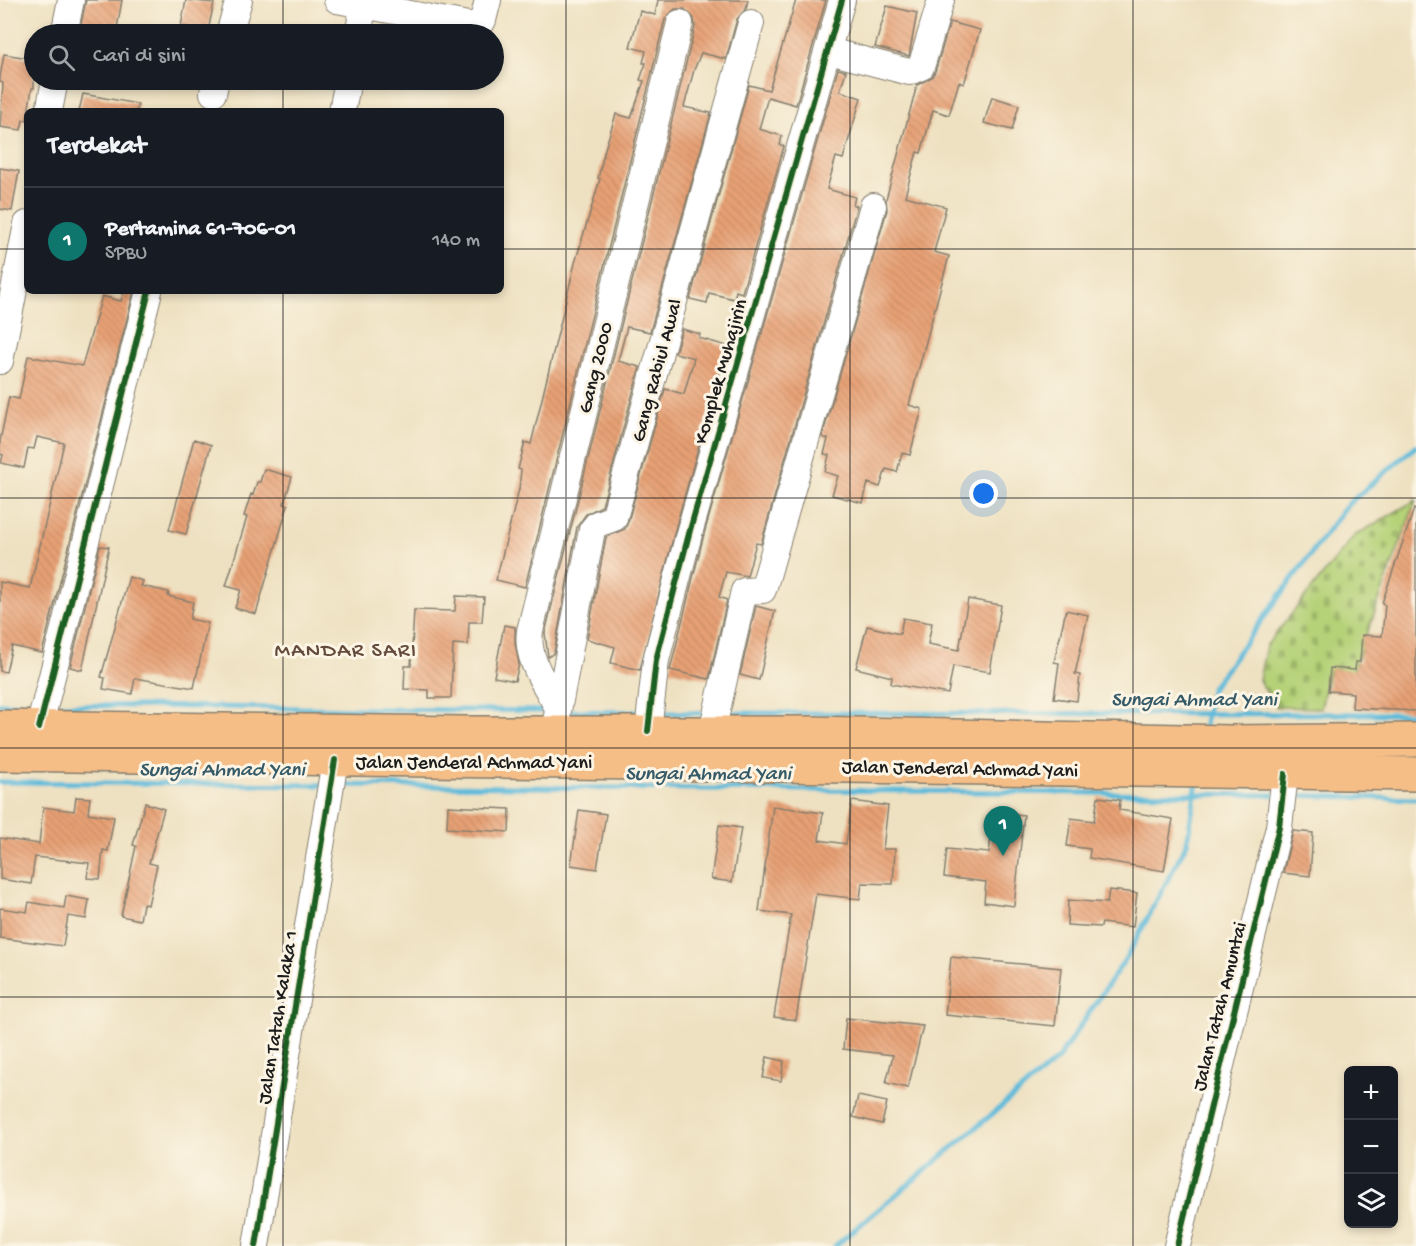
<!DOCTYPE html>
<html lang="id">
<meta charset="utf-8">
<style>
body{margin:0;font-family:"Gochi Hand",sans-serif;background:#242831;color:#f1f3f6}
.controls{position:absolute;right:18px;bottom:18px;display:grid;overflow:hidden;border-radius:9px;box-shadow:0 3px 9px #0003}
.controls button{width:54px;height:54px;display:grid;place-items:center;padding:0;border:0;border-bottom:2px solid #363941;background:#171b24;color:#f1f3f6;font:30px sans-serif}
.you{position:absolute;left:984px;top:494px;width:21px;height:21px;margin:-15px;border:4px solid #fff;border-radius:50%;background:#1a73e8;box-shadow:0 0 0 9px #1a73e833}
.badge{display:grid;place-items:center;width:39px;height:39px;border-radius:50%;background:#0f766e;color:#fff;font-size:20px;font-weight:700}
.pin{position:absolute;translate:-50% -50px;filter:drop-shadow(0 2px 3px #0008)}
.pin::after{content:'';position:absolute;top:32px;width:21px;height:18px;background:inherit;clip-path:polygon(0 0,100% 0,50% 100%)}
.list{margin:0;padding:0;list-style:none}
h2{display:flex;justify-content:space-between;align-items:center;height:78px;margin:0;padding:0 24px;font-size:26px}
h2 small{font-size:20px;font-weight:400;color:#9ea1a6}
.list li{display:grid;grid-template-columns:39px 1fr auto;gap:18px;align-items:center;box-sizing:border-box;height:108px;padding:0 24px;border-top:2px solid #363941}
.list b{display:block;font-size:22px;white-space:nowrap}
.list p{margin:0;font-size:20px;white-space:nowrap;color:#9ea1a6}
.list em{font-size:20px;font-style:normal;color:#9ea1a6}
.icon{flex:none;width:33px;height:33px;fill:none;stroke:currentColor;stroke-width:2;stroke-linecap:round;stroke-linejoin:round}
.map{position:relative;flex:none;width:1416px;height:1246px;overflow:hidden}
.search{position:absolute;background:#171b24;box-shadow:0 3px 9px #0003;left:24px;top:24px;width:480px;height:66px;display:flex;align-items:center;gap:15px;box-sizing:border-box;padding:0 21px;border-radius:33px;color:#9ea1a6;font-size:22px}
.panel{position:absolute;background:#171b24;box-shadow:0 3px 9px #0003;left:24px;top:108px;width:480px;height:186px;border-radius:9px}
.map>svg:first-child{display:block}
.cemetery{fill:url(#cemetery-stones);stroke:#68774a;stroke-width:1.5}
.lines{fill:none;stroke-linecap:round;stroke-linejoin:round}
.stream{stroke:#5cbada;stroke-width:5}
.building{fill:url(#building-back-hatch)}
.minor-casing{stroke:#857e6e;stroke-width:28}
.highway-casing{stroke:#857e6e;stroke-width:36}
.minor{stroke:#fff;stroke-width:26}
.highway{stroke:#f6be87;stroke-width:33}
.cycleway-casing{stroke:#fcf5e5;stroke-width:10}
.cycleway{stroke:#1b5e20;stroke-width:6}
.grid{fill:none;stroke:#1c1c1c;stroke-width:1.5;stroke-opacity:0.55}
.labels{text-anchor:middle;stroke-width:6;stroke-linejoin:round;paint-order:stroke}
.street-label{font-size:20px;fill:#1c1c1c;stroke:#fcf5e5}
.water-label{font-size:21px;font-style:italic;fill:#365b68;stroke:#fcf5e5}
.quarter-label{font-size:22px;letter-spacing:1.5px;fill:#634a3b;stroke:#fcf5e5}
</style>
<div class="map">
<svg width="1416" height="1246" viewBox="0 0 1416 1246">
<defs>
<pattern id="cemetery-stones" width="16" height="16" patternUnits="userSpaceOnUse" patternTransform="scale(1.5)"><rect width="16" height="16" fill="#b5d278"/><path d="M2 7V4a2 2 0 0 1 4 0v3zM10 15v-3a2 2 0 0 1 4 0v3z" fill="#9bb467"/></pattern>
<pattern id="building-back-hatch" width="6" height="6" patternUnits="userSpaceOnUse" patternTransform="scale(1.5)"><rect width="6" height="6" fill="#e7a074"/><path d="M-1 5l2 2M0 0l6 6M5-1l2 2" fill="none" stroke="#c68964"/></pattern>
</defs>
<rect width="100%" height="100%" fill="#fcf5e5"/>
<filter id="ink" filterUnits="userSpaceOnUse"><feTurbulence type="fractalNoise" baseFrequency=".0167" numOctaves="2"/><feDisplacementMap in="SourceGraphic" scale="12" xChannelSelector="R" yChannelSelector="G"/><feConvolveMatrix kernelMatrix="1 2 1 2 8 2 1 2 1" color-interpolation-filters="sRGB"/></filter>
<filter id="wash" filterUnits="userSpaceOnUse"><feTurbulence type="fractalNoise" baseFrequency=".008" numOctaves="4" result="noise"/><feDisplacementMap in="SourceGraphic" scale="24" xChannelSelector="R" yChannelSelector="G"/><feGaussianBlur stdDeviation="1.35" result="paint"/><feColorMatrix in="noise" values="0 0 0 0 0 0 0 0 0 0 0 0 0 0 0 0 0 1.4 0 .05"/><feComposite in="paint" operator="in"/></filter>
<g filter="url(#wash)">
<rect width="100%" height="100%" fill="#eee1c1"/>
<path class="cemetery" d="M1416 500 1353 671H1329L1321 708 1276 707 1259 680 1266 646 1354 536Z"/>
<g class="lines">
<path class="stream" d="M0 704 37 705
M53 705 550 711
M566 711 643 712
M656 713H709
M725 713 1416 714
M1204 730 1211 689 1347 505 1416 446
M0 782 322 785
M338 785 1276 795
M1289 795 1416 799
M835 1246 1058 1059 1128 955 1187 843 1197 781"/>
</g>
<g id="blocks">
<path class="building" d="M86 0H122L116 34H79Z
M186 0 214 3 208 31 181 26Z
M658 0H748L746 9 737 19 726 59 701 53 694 70 684 107 711 113 650 332 627 327 618 361 640 367 602 506 586 514 577 527 554 653 548 657 545 633 695 27 694 18 684 9H675L665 19 525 587 496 580 519 489 521 470 518 469 525 442 531 444 575 263 600 179 598 178 605 149 616 114 631 118 644 81 640 80 646 63H643L646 51 630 47 640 11 655 15Z
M796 0H826L796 105 768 97 759 129 782 136 780 145 784 146 742 293 736 291 734 299 709 293 707 303 690 299 749 85 769 90Z
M887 6 917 13 909 56 875 47Z
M950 22 980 30 964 84 959 82 949 115 933 110 921 153 917 152 905 196 946 207 934 252 949 256 909 405 922 409 910 455 902 453 897 472 886 469 880 487 868 483 863 503 832 495 838 476 825 472 829 455 824 454 828 439 822 437 887 210 886 199 917 85 932 77 935 72Z
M4 54 34 59V88H32L27 120H23L21 130 0 127 3 83 0 82V77Z
M838 69 846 71 840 91 861 98 843 159 836 157 827 189 855 197 853 205 857 206 761 544 756 543 747 576 726 572 719 597 727 600 709 679 670 670 704 534Z
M83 94 138 104 137 111H79Z
M992 97 1019 105 1012 130 984 123Z
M0 168 19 171 12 211 0 209Z
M124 291H134L42 653 12 646 6 672 0 671V582L30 588 64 443 37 437 34 449 28 448 24 468 1 463 3 455 0 454V441L9 397 19 399 28 356 82 366 102 296 121 301Z
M682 329 700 334 699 338 727 346 676 526 640 670 611 663 615 647 587 639 606 537 625 529 628 522 665 389 684 394 694 358 675 353Z
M194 439 211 445 186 534 169 530Z
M264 469 292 477 284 504 288 505 256 614 235 608 241 590 226 586 247 517 244 516 251 494 253 495 257 482H260Z
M1414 509 1416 510V711L1352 708 1353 693 1328 691 1330 668 1355 670 1356 662H1360L1362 635 1382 636 1385 605 1382 603Z
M100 546 109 547 82 670 70 667Z
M129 577 143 581 141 586 169 592 168 596 193 602 190 619 208 623 194 688 135 678 132 694 103 689 105 678 101 677Z
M456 596 484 597 482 622H469L468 645 453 644 451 698H429V690L404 689 405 666H411L414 610 455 611Z
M968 599 1001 605 990 672 953 666 948 694 891 684 892 677 856 668 867 626 900 634 903 618 932 623 928 644 959 650Z
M756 606 775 611 759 680 740 675Z
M1066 610 1088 615 1075 674 1080 675 1077 701 1054 698 1059 663 1054 662Z
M504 625 515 627V643L519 664 515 681 494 677Z
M76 797 90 798 88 813 114 817 108 851 103 850 100 879 87 878 89 863 35 857 31 884 0 879V838L39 844 43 807 74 811Z
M1098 797 1120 800 1119 810 1173 819 1164 871 1089 858 1090 849 1067 846 1071 818 1094 821Z
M852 801 888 806 883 849H895L893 884 862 883 860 899 816 894 796 1020 774 1017 791 915 759 911 773 806 823 813 819 840 846 844Z
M145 803 164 809 149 863 157 865 148 905 143 904 140 920 121 916 136 846 133 845Z
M448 806 510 809 509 832 447 828Z
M579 810 606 814 597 869 571 865Z
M994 812 1024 815 1014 906 984 902 986 882 944 877 947 849 989 853Z
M719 825 741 828 732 882 711 879Z
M1293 831 1313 833 1310 876 1283 873Z
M1109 890 1137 893 1133 927 1102 923 1101 927 1067 925 1068 900 1107 903Z
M66 896 89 900 86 919 68 916 63 946 0 938V908L27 912 29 902 64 908Z
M951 957 1061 968 1055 1026 945 1015Z
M846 1018 923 1026 908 1088 886 1083 893 1055 843 1049Z
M767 1057 784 1061 781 1081 763 1078Z
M858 1096 887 1102 882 1124 853 1117Z"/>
</g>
</g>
<g filter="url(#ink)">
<use href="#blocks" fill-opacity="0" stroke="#857e6e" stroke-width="1.5"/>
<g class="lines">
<g class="minor-casing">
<path id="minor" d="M337 0 473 26 483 20 488 0
M64 34 71 0
M229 34 239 0
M358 34 365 0
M829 51 909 72 921 67 941 0
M213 93 216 80
M49 111 55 80
M342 111 348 80
M0 361 27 224
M557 706C544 682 526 659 530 631L680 23
M39 728 149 291
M648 731 656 660 690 530 842 0
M554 732 592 530 597 524 614 518 751 23
M712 732 744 591 763 590 873 206
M256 1246 335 760
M1177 1246 1279 827 1285 774"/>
</g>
<g class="highway-casing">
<path id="highway" d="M0 727 466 733H810L1230 742 1416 740
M0 754 1416 774"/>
</g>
<use href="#minor" class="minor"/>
<use href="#highway" class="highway"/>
<g class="cycleway-casing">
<path id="cycleway" d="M39 728 149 291
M648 731 656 660 690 530 842 0
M256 1246 335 760
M1177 1246 1279 827 1285 774"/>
</g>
<use href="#cycleway" class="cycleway"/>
</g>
</g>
<path class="grid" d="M283 0V34M566 0V1246M850 0V1246M1133 0V1246M283 80V111M0 249H27M501 249H1416M283 291V1246M0 498H1416M0 748H1416M0 997H1416"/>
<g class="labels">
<g class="street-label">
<text transform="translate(594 367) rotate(-76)" y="7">Gang 2000</text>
<text transform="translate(655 370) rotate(-75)" y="7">Gang Rabiul Awal</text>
<text transform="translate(719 371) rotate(-74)" y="7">Komplek Muhajirin</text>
<text x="474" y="768">Jalan Jenderal Achmad Yani</text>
<text transform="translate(960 767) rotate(1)" y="7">Jalan Jenderal Achmad Yani</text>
<text transform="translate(1218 1006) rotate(-76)" y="7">Jalan Tatah Amuntai</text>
<text transform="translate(276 1017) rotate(-81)" y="7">Jalan Tatah Kalaka 1</text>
</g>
<g class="water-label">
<text x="1194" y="705">Sungai Ahmad Yani</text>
<text x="222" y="775">Sungai Ahmad Yani</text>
<text x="708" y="779">Sungai Ahmad Yani</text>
</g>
<g class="quarter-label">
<text x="346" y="656">MANDAR SARI</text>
</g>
</g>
</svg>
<div class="controls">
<button>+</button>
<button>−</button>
<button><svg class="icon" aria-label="layers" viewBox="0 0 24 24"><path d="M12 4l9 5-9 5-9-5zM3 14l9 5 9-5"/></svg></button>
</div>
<div class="you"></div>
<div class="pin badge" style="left:1003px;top:856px">1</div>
<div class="search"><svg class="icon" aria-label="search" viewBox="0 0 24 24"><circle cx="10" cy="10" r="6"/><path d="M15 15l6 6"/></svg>Cari di sini</div>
<section class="panel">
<h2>Terdekat<small></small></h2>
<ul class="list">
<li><span class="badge">1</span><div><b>Pertamina 61-706-01</b><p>SPBU</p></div><em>140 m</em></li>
</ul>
</section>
</div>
